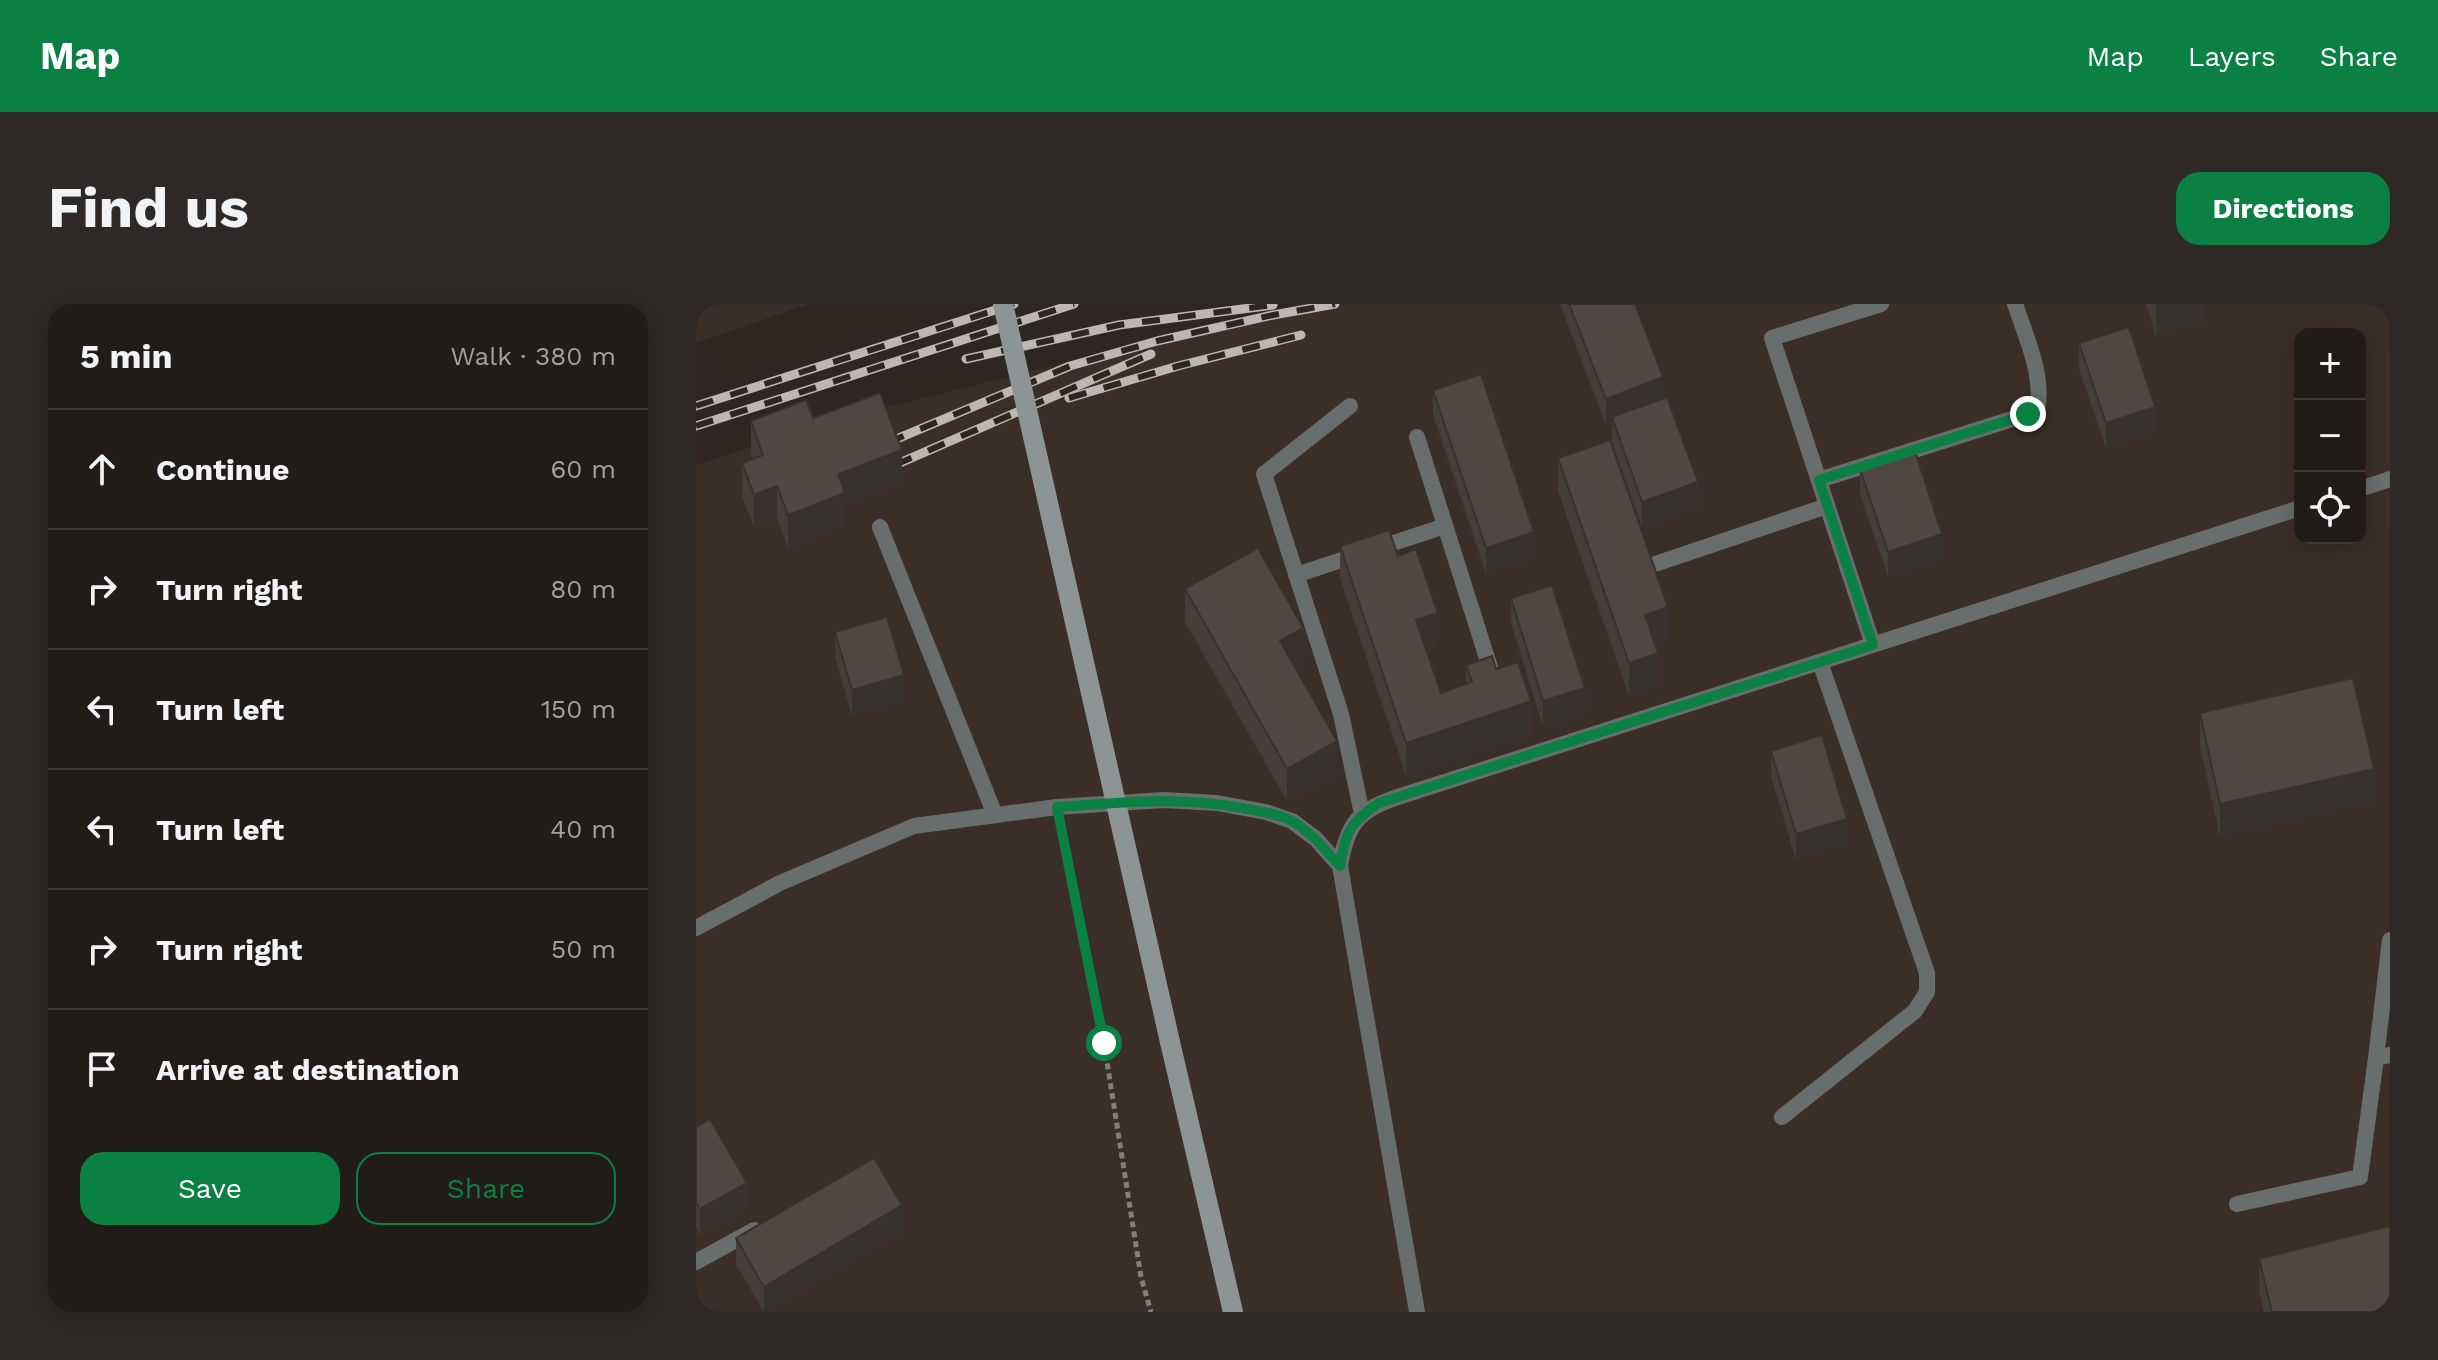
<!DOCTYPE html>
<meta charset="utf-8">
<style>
body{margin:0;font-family:"Work Sans",sans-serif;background:#2e2926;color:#f1f3f6}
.controls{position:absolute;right:24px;top:24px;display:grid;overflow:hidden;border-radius:16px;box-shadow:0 4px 20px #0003}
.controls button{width:72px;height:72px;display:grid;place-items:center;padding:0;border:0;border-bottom:2px solid #3f3a38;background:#221c19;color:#f1f3f6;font:40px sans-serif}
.stop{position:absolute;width:24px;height:24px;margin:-18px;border:6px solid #0b8043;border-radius:50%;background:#fff}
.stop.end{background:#0b8043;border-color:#fff;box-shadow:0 2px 8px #0008}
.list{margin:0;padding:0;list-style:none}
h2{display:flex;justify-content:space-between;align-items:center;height:104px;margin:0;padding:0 32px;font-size:34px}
h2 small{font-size:26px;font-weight:400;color:#a2a1a2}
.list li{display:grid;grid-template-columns:52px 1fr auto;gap:24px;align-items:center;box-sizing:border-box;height:120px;padding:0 32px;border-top:2px solid #3f3a38}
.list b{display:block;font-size:30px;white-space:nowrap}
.list em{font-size:26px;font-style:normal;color:#a2a1a2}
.actions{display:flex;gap:16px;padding:24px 32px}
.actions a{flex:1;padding:18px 0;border:2px solid #0b8043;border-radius:24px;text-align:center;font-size:28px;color:#0b8043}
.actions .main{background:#0b8043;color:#fff}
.icon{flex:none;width:44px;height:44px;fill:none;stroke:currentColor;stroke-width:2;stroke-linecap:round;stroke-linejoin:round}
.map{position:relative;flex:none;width:1694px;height:1008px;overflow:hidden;border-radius:24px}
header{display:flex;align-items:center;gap:48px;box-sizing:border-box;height:112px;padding:0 40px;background:#0b8043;color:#fff}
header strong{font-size:38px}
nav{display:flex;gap:44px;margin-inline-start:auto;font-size:28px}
.intro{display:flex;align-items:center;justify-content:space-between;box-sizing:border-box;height:192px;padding:0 48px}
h1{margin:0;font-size:56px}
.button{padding:20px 36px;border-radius:24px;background:#0b8043;color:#fff;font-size:28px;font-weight:700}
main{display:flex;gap:48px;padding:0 48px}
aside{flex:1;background:#221c19;border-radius:24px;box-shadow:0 4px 20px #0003}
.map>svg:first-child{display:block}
.built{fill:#3b2e26;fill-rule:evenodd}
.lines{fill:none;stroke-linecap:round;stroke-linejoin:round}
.path{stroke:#857f7b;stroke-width:5;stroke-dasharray:6 4;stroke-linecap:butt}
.lane{stroke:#686d6e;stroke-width:16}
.secondary{stroke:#8d9496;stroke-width:20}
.rail-casing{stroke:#bcb7b2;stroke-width:9}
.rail{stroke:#2d2621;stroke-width:6;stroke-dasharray:18;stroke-linecap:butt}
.secondary-bridge{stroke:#8d9496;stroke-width:20}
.wall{fill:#453d39}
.shaded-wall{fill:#38322e}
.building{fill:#504742;stroke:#38322e;stroke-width:2}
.route{stroke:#0b8043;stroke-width:10}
</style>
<header>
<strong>Map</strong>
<nav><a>Map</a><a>Layers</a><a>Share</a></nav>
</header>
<div class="intro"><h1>Find us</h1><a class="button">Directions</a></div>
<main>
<aside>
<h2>5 min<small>Walk · 380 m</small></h2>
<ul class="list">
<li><svg class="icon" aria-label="ahead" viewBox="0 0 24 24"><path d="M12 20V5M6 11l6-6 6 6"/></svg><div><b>Continue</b></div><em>60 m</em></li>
<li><svg class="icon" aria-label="right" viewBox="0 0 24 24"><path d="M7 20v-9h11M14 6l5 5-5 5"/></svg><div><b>Turn right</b></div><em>80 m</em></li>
<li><svg class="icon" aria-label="left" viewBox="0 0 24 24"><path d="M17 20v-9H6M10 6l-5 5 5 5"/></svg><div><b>Turn left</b></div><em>150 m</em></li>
<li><svg class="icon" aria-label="left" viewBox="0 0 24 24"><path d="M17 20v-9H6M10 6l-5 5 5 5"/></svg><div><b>Turn left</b></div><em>40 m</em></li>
<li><svg class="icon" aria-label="right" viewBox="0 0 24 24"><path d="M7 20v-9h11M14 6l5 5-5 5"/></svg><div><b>Turn right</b></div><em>50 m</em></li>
<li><svg class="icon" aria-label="arrive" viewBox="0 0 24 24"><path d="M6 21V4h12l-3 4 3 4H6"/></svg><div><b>Arrive at destination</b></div></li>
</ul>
<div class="actions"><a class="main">Save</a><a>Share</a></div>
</aside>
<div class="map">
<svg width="1694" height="1008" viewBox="0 0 1694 1008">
<rect width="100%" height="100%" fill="#2d2621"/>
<path class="built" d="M0 0H113L0 39Z
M603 0H1694V1008H0V161L113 123ZM1604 30H1664V234H1604Z"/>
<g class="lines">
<path class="path" d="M365 524 408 739 445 973 455 1008"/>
<path class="lane" d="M654 102 568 170 645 410 666 510
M721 133 797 373
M1123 176 1332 110 1342 101C1346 67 1330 33 1319 0
M1664 185 1694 175
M184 223 299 511
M959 260 1131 202
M600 271 749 222
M1177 341 1076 34 1185 0
M0 624 84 579 218 522 361 503 468 496 521 499 570 508 596 517 620 535 644 562
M1694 636 1680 754 1694 751
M1086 813 1219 707 1231 688V669L1124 358
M1541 900 1664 873 1680 754
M0 958 58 926
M721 1008 644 562C651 519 663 505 705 492L1604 204"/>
<path class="secondary" d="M474 738 537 1008"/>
<g class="rail-casing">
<path id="rail" d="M270 55 423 21 577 1
M373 94 482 62 605 31
M0 102 318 0
M0 122 378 0
M191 139 374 62 461 37 577 11 639 0
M199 161 455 50"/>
</g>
<use href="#rail" class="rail"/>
<path class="secondary-bridge" d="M307 0 474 738"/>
</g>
<path class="wall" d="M864 0H939L967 95 1002 203 946 223 916 139V119L910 121Z
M1450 0H1507V18L1460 33Z
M1383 39 1459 128 1410 144 1383 65Z
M737 86 838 253 790 270 737 111Z
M117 114 206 178 149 200V222L92 244 81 215 58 223 46 192V159L57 155 55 150V117Z
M862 154 972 336 959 340 962 382 933 392 862 187Z
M1164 165 1246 255 1192 273 1164 191Z
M644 242 702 252 742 342 730 346 745 389 770 380V361L800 365 835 430 710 471 644 274Z
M489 285 607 357 598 362 641 470 591 497 489 318Z
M815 294 889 410 847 423 815 319Z
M139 328 208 396 156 412 139 354Z
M1504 409 1678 498 1524 533 1504 442Z
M1075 447 1151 540 1100 556 1075 472Z
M0 823 51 904 4 931 0 924Z
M206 927 68 1008 40 960V934Z
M1563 955 1694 1008H1568L1563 988Z"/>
<path class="shaded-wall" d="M1460 0H1507V18L1460 33Z
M967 73V99L916 113V119L910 121V95Z
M1459 103V128L1410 144V119Z
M206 146V178L149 200V222L92 244V211L142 170Z
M1002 178V203L946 223V198Z
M81 182V215L58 223V191Z
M838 228V253L790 270V244Z
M1246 230V255L1192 273V248Z
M972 303V336L949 344V311Z
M742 309V342L720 349V316Z
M607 324V357L584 370V337Z
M962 349V382L933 392V359Z
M208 371V396L156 412V386Z
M889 384V410L847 423V397Z
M835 397V430L710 471V439Z
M641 437V470L591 497V465Z
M1678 465V498L1524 533V500Z
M1151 515V540L1100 556V530Z
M51 879V904L4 931V905Z
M206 901V927L68 1008V983Z"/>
<path class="building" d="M873 0H939L967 73 910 95Z
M1433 23 1459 103 1410 119 1383 39Z
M785 70 838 228 790 244 737 86Z
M184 89 206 146 142 170 149 189 92 211 81 182 58 191 46 159 67 151 55 117 110 96 117 114Z
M971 93 1002 178 946 198 916 113Z
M914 136 972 303 949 311 962 349 933 359 862 154Z
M1219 147 1246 230 1192 248 1164 165Z
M693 226 702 252 720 245 742 309 720 316 745 389 776 378 770 361 796 352 800 365 822 358 835 397 710 439 644 242Z
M562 244 607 324 584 337 641 437 591 465 489 285Z
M856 281 889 384 847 397 815 294Z
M191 313 208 371 156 386 139 328Z
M1657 374 1678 465 1524 500 1504 409Z
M1126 431 1151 515 1100 530 1075 447Z
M14 815 51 879 4 905 0 899V823Z
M178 854 206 901 68 983 40 934Z
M1694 922V1008H1576L1563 955Z"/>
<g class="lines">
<path class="route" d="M408 739 361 503C423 499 484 492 546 504 562 507 579 509 594 516 614 526 629 546 644 562 649 529 654 518 683 499L1177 341 1123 176 1332 110"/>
</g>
</svg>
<div class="controls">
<button>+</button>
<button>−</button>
<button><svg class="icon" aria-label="locate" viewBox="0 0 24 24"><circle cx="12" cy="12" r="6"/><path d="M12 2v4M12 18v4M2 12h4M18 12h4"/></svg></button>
</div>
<div class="stop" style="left:408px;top:739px"></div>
<div class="stop end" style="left:1332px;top:110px"></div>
</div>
</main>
